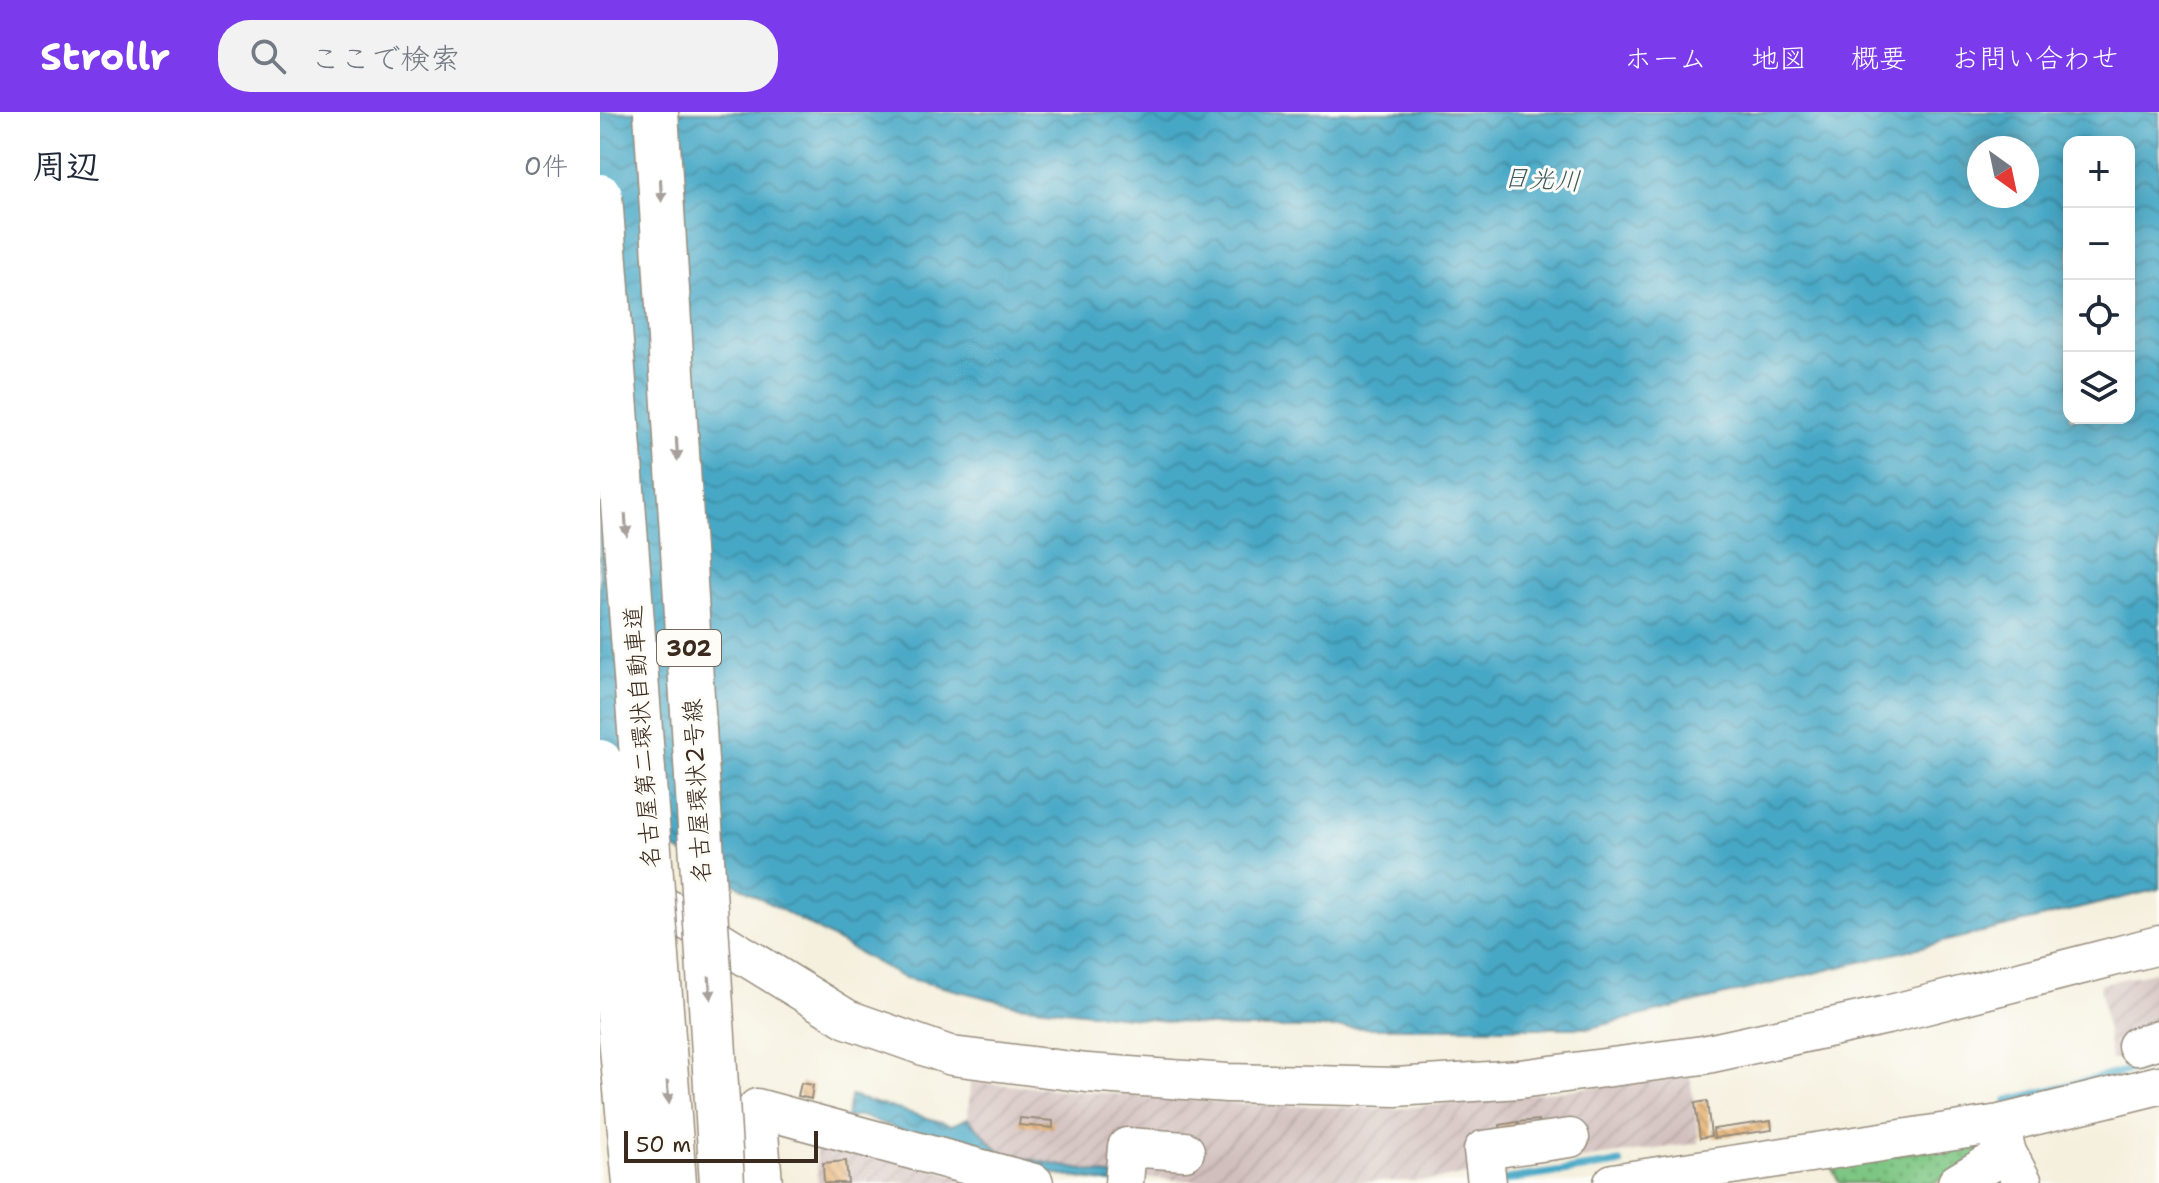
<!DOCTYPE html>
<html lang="ja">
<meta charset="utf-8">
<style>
body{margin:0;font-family:"Shantell Sans","Klee One",sans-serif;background:#f2f2f3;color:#1f2937}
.controls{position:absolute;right:24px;top:24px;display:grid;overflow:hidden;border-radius:16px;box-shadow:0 4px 20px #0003}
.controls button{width:72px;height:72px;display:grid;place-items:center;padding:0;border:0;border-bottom:2px solid #e0e1e3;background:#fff;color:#1f2937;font:40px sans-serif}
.compass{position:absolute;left:1367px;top:24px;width:72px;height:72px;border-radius:50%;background:#fff;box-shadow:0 4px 20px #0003;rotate:147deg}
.scale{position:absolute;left:24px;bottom:20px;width:194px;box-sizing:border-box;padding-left:8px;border:4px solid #3b2a1e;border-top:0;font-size:22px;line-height:28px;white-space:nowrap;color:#3b2a1e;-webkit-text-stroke:6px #fdfcf7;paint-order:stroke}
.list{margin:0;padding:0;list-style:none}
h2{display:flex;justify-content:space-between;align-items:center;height:104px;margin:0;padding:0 32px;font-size:34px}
h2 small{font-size:26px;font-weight:400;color:#747a83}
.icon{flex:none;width:44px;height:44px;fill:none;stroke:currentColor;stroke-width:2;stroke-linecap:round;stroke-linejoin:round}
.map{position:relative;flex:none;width:1559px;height:1071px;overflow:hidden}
header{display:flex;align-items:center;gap:48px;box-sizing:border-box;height:112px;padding:0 40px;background:#7c3aed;color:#fff}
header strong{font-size:38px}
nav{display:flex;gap:44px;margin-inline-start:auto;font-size:28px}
.search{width:560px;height:72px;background:#f2f2f3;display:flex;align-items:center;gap:20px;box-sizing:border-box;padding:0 28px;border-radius:32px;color:#747a83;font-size:30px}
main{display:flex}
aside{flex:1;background:#fff}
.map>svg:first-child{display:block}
.industrial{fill:url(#industrial-furrows)}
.grass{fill:url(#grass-dots);stroke:#5c7850;stroke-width:2}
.water{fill:url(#water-waves);stroke:#406972;stroke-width:2;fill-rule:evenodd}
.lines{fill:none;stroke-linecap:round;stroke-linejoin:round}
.stream{stroke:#46a8c6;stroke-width:8}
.building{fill:url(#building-back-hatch)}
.minor-casing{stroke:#988d7e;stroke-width:41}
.minor{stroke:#fff;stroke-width:38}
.highway-bridge-casing{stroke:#988d7e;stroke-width:47;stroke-linecap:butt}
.highway-bridge{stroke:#fff;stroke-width:44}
.oneway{fill:#a79f9a}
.labels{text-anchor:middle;stroke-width:6;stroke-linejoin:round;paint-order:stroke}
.shield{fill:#fdfcf7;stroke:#75695f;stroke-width:2}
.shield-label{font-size:22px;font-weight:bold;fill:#3b2a1e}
.street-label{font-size:24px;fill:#3b2a1e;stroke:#fdfcf7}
.water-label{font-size:26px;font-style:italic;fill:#3f5c61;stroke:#fdfcf7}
</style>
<header>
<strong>Strollr</strong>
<div class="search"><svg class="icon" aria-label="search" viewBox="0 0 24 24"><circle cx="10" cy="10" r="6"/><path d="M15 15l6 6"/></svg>ここで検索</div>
<nav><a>ホーム</a><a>地図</a><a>概要</a><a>お問い合わせ</a></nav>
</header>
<main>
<aside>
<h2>周辺<small>0件</small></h2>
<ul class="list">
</ul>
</aside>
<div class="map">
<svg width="1559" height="1071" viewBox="0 0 1559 1071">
<defs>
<pattern id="industrial-furrows" width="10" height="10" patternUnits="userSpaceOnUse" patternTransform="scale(2)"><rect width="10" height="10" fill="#d1bfbd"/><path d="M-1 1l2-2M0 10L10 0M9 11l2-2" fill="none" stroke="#b4a4a2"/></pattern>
<pattern id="grass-dots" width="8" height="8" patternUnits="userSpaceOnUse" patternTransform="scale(2)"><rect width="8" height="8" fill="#7ec683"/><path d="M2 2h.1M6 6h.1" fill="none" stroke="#68a16b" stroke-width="1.8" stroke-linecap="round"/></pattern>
<pattern id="water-waves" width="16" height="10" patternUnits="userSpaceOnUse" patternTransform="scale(2)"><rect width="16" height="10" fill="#46a8c6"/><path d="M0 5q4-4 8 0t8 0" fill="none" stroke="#3c89a0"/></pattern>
<pattern id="building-back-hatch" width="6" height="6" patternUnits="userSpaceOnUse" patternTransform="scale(2)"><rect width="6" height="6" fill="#e7b374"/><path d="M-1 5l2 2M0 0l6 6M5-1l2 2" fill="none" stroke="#bc925f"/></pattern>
</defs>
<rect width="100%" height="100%" fill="#fdfcf7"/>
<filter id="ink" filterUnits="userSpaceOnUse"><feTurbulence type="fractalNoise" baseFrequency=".0125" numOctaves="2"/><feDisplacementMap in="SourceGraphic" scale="16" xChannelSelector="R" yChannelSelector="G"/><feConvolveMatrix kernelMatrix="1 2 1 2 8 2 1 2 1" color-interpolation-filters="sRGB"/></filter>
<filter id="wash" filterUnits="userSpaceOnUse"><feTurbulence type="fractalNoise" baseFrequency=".006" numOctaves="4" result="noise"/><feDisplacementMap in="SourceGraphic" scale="32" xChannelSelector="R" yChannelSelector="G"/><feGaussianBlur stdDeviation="1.8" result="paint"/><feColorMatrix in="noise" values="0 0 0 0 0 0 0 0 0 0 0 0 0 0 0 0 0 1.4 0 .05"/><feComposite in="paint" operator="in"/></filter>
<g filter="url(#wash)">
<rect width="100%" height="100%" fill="#f5f0de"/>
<path class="industrial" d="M1559 859V939L1511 948 1500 872Z
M1090 964 1099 1031 823 1069 630 1071 514 1064 402 1042 368 1006 370 970 628 991 797 997Z
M215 1027 385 1071H218Z"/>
<path class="grass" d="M1381 1029 1383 1042 1333 1071H1240L1230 1053Z"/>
<path class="water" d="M0 0H1559V777L990 916H632L416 893 302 865 137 773 36 714 0 689ZM1469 30H1529V306H1469ZM1379 36H1427V84H1379Z
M251 984 352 1013 368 1006 402 1042 514 1064 513 1071 410 1056 261 1004 246 1006Z"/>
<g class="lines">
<path class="stream" d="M1407 989 1559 951
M905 1068 1020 1051"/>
</g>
<g id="blocks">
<path class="building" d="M201 971 213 973 211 987 198 984Z
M1107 989 1111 1024 1100 1026 1095 991Z
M420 1006 453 1009V1016L419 1013Z
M938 1008 940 1021 921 1024 919 1010Z
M1171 1009 1172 1018 1114 1026 1113 1017Z
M917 1010 920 1026 902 1028 900 1013Z
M246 1049 248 1071H224L223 1051Z"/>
</g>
</g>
<g filter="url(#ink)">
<use href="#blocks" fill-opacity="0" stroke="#988d7e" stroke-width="2"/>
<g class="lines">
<g class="minor-casing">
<path id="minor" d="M34 776 247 907 352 944 487 961 627 971 796 975 920 967 1103 943 1287 903 1559 833
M1537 934 1559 927
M1400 1012 1407 1041 1423 1071
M163 1071 157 996 434 1071
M524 1071 527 1035 585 1039
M887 1071 883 1038 970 1026
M1013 1071 1400 1012 1559 973
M1357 1071 1407 1041"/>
</g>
<use href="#minor" class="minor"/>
<g class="highway-bridge-casing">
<path id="highway-bridge" d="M56 0 122 1071
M0 84 74 1071
M0 650 16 874 35 1071"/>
</g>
<use href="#highway-bridge" class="highway-bridge"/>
</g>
<defs><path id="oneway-solid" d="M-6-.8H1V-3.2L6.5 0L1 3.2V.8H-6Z" transform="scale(2)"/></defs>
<g class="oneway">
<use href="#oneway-solid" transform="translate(61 78) rotate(87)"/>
<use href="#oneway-solid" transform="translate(77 337) rotate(87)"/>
<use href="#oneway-solid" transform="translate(26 413) rotate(86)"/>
<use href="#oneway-solid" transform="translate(110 876) rotate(86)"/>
<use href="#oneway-solid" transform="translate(68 980) rotate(86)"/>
</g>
</g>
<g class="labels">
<rect class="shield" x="57" y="518" width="64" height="36" rx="6"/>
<g class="shield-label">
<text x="89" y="544">302</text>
</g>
<g class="street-label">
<text transform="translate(42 625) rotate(-94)" y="8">名古屋第二環状自動車道</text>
<text transform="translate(97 679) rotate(-93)" y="8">名古屋環状2号線</text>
</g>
<g class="water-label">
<text transform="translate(942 67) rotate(3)" y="9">日光川</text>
</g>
</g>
</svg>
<div class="controls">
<button>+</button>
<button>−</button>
<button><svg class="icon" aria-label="locate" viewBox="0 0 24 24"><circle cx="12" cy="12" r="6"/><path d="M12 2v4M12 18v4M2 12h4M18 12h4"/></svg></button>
<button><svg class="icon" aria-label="layers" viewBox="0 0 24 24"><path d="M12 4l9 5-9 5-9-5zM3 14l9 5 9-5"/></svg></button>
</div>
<svg class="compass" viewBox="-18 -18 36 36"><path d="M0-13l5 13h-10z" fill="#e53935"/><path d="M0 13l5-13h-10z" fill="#747a83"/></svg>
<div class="scale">50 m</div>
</div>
</main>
